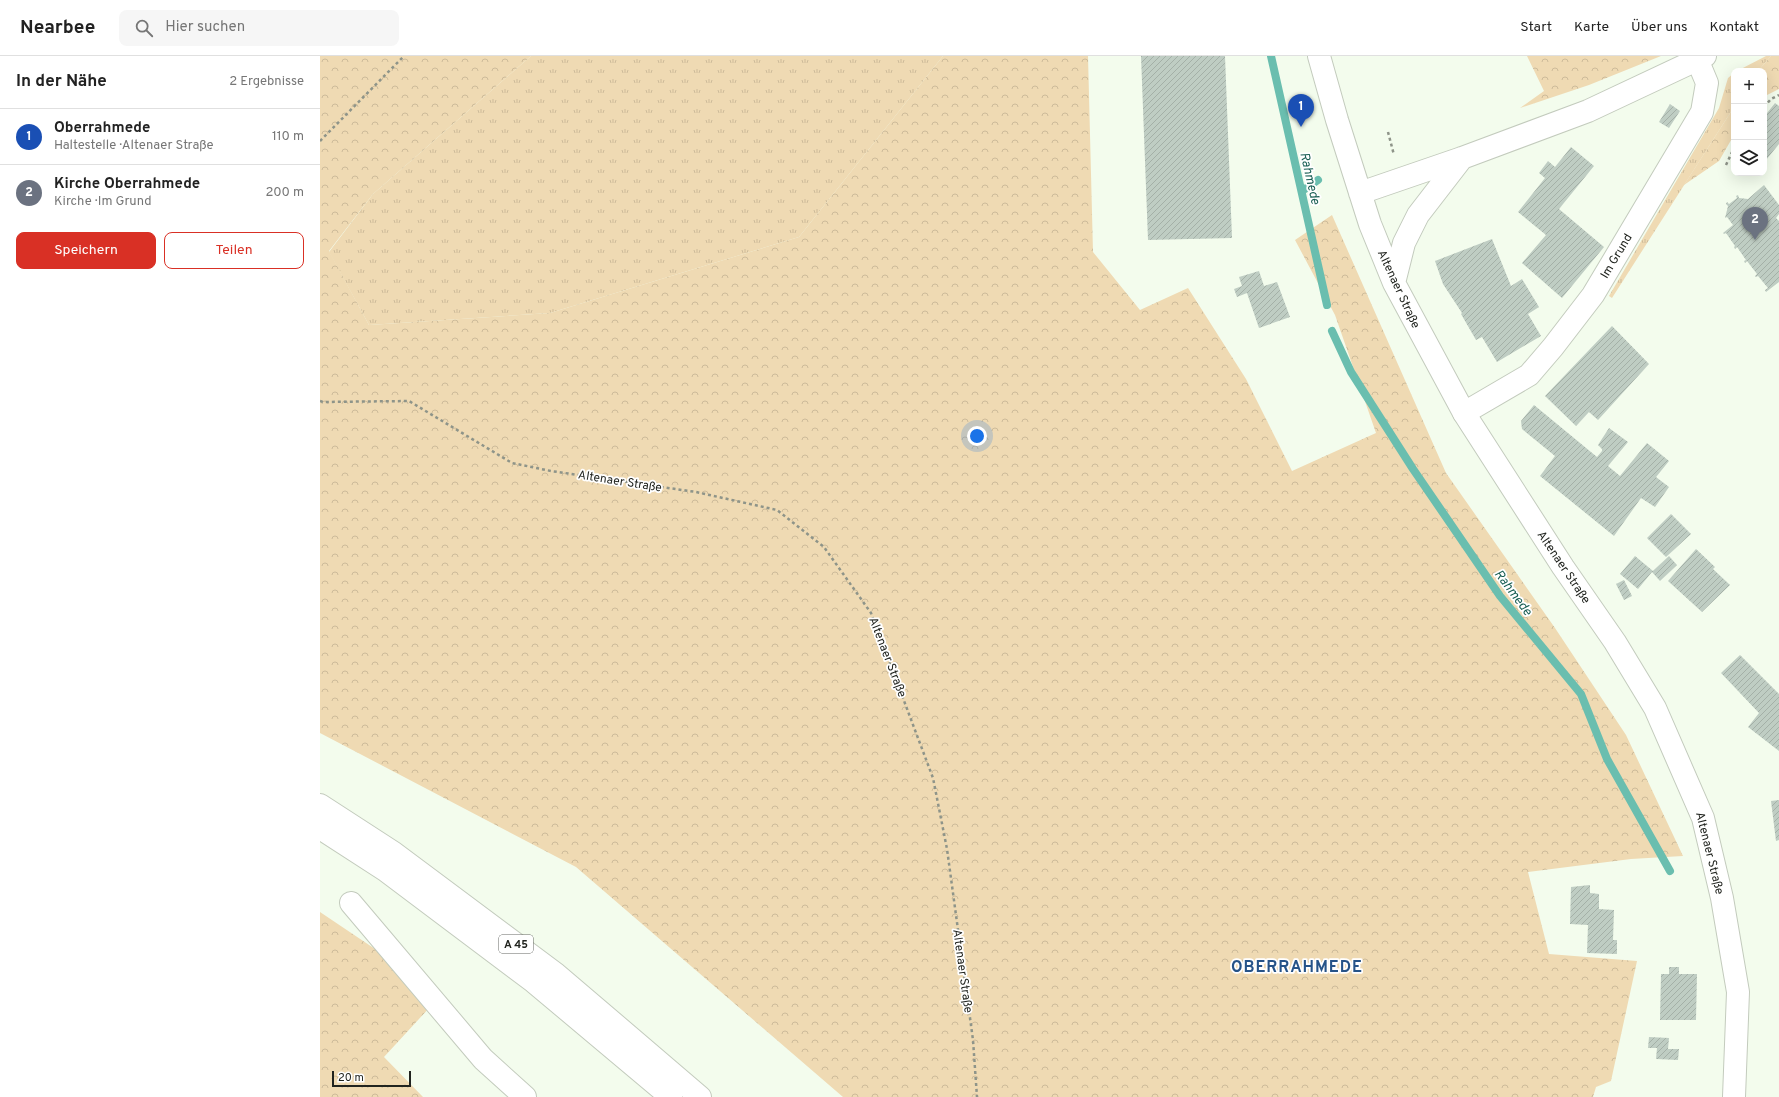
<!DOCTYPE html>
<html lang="de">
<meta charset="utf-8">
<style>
body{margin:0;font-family:Overpass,sans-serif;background:#f6f6f6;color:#222}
.controls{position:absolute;right:12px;top:12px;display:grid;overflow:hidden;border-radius:8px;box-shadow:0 4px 16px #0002}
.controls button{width:36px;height:36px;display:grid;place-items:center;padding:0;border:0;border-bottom:1px solid #e0e0e0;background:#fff;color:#222;font:20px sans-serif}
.scale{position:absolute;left:12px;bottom:10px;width:79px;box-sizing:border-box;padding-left:4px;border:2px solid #21241f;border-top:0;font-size:11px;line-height:14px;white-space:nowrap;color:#21241f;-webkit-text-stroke:3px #fff;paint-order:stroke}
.you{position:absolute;left:657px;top:380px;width:14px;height:14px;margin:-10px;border:3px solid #fff;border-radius:50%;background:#1a73e8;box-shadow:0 0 0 6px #1a73e833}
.badge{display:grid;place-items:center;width:26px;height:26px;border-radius:50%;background:#d93025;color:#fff;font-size:13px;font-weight:700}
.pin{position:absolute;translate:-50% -33px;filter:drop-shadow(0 1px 2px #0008)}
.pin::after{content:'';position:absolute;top:21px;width:14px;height:12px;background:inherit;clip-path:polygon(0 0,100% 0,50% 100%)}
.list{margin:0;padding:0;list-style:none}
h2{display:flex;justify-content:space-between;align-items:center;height:52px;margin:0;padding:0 16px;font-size:17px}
h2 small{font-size:13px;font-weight:400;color:#767676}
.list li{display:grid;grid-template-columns:26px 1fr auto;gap:12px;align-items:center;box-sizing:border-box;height:56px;padding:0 16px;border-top:1px solid #e0e0e0}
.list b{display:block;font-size:15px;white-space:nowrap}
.list p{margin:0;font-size:13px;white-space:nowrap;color:#767676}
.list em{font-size:13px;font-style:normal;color:#767676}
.actions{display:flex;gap:8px;padding:12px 16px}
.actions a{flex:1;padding:9px 0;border:1px solid #d93025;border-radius:8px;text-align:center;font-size:14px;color:#d93025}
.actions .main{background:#d93025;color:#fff}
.icon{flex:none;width:22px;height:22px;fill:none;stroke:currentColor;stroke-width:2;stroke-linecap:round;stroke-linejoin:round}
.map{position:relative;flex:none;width:1459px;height:1041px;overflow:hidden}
header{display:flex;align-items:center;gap:24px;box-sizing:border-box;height:56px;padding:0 20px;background:#fff;border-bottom:1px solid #e0e0e0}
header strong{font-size:19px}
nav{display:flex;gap:22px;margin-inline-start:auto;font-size:14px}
.search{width:280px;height:36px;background:#f6f6f6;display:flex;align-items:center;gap:10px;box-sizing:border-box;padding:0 14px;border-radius:8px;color:#767676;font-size:15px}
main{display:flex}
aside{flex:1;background:#fff}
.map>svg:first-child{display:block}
.grass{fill:url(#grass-tufts)}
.forest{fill:url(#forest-crowns)}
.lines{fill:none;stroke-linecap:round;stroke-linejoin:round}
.stream{stroke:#6abeaf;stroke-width:8}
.building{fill:url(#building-hatch)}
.minor-casing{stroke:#c3cbbd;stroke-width:24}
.major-casing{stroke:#c3cbbd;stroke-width:24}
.highway-casing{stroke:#c3cbbd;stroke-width:24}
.path{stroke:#8e9489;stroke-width:2.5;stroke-dasharray:3 3;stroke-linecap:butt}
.minor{stroke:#fff;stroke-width:22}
.major{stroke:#fff;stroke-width:22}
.highway{stroke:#fff;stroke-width:22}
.labels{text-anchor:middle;stroke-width:3.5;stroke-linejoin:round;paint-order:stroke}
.shield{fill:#fff;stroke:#646662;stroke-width:1}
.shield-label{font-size:11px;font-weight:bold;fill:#21241f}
.street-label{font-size:12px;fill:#21241f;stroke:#fff}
.water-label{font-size:13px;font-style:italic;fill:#175d52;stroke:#fff}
.district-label{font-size:16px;font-weight:bold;letter-spacing:1px;fill:#265388;stroke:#fff}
</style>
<header>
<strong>Nearbee</strong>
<div class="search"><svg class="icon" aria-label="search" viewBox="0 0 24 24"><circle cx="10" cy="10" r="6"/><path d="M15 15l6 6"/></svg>Hier suchen</div>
<nav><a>Start</a><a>Karte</a><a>Über uns</a><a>Kontakt</a></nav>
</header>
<main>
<aside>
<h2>In der Nähe<small>2 Ergebnisse</small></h2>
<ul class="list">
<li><span class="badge" style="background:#1a4fb4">1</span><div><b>Oberrahmede</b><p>Haltestelle · Altenaer Straße</p></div><em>110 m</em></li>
<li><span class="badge" style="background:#6b7280">2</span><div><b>Kirche Oberrahmede</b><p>Kirche · Im Grund</p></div><em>200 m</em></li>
</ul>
<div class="actions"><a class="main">Speichern</a><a>Teilen</a></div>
</aside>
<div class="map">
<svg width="1459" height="1041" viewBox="0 0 1459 1041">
<defs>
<pattern id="grass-tufts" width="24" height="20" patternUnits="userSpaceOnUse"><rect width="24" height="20" fill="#efdab3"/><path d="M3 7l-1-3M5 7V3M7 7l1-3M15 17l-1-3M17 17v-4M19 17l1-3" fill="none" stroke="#cdbb9a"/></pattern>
<pattern id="forest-crowns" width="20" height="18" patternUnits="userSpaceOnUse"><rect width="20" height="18" fill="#efdab3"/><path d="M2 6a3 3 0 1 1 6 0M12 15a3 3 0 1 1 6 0" fill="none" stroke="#cdbb9a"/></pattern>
<pattern id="building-hatch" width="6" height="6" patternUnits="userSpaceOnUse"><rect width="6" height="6" fill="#bfcdc3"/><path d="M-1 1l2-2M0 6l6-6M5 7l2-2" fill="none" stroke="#a4b0a7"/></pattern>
</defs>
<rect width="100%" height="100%" fill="#f3fced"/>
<path class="grass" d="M211 0H623L479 181 230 257 49 269 9 196 53 138Z
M1446 0H1451L1438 15H1417Z
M1414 17V51L1292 242 1289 240 1399 52 1408 22Z"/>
<path class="forest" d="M0 0H211L53 138 9 195 49 269 230 257 479 181 623 0H768L773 196 820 254 868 232 926 323 972 415 1056 377 1015 259 975 184 1012 159 1126 417 1235 572 1306 679 1363 800 1311 803 1208 816 1229 898 1317 905 1291 1025 1276 1031 1273 1041H523L256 811 0 677Z
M1207 0H1341L1269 29 1200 52 1224 35Z
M1451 0H1459V33L1447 39 1444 43V15H1438Z
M1414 51V79L1399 105 1364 129Z
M0 856 122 938 64 1001 103 1041H0Z"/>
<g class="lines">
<path class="stream" d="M951 0 1007 249
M982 135 998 124
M1012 275 1031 316 1093 413 1180 540 1261 638 1287 703 1350 815"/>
</g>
<path class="building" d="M821 0H905L912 182 828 184Z
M1455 47 1459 50V88L1446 104 1444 103V61Z
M1350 48 1360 55 1349 72 1339 66Z
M1251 91 1274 110 1239 153 1284 191 1242 242 1202 207 1226 179 1198 156 1225 122 1219 117 1228 105 1235 111Z
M1444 129 1459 149V158L1456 162 1459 165V226L1446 236 1445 234 1448 232 1438 220 1436 221 1435 220 1437 218 1427 205 1425 207 1424 205 1426 204 1417 191 1415 193 1414 191 1415 190 1406 177 1404 178 1403 177 1413 169 1407 161 1405 162 1408 150 1406 148 1407 146 1409 148 1417 142 1416 140 1418 139 1419 142 1428 143Z
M1172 183 1191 230 1202 223 1219 251 1208 258 1221 280 1177 306 1162 281 1156 284 1141 258 1142 257 1123 228 1115 205Z
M939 215 944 230 957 226 970 261 939 272 927 237 917 241 914 233 922 230 919 221Z
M1292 270 1329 308 1278 364 1269 356 1256 370 1225 340Z
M1214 349 1277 401 1282 395V393L1278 389 1289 372 1308 386 1288 410 1300 420 1327 387 1349 405 1324 436 1336 421 1349 431 1335 451 1321 442 1294 480 1220 420 1235 400 1202 373 1201 365Z
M1351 458 1371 478 1346 501 1327 482Z
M1376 493 1395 511 1393 513 1410 529 1382 556 1348 525Z
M1315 500 1333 515 1349 500 1357 509 1340 525 1332 516 1318 533 1300 518Z
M1304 524 1312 540 1304 544 1296 528Z
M1420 599 1459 638V695L1428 671 1439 657 1401 617Z
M1459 744V784L1456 785 1451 745Z
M1270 829V837L1279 838V853L1294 854 1293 884H1297V898L1267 897 1268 869 1250 868 1251 831Z
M1349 911H1359V918H1377L1376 964H1340L1341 918H1349Z
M1329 981 1349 982 1348 993H1359L1358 1004 1336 1003 1337 992H1328Z"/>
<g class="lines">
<g class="minor-casing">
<path id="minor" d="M1144 357 1209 319 1233 291 1273 239 1382 56 1387 27 1377 3
M31 847 163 1003 205 1041"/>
</g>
<g class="major-casing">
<path id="major" d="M999 0 1017 64 1050 168 1074 227 1144 357 1243 511 1295 586 1335 652 1383 762 1402 842 1418 936 1414 1041
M1040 137 1142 102 1268 55 1385 0
M1074 227 1084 187 1098 159 1142 102"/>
</g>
<g class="highway-casing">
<path id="highway" d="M0 749 74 797 236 918 380 1041
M0 772 65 814 214 926 351 1041"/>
</g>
<path class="path" d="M1444 51 1451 43 1459 39
M1068 76 1074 99
M0 85 84 0
M1406 109 1414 92
M0 345 3 346 89 345 192 407 231 415 376 436 457 454 504 491 551 557 613 722 627 793 653 984 657 1041"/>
<use href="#minor" class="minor"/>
<use href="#major" class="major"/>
<use href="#highway" class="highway"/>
</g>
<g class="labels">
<rect class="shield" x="179" y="879" width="34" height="18" rx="3"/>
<g class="shield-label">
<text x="196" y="892">A 45</text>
</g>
<g class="street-label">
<text transform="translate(1296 200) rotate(-59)" y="4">Im Grund</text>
<text transform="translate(1079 233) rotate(65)" y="4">Altenaer Straße</text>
<text transform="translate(300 425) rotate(9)" y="4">Altenaer Straße</text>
<text transform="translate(1244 511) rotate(56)" y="4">Altenaer Straße</text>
<text transform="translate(568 601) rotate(69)" y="4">Altenaer Straße</text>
<text transform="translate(1390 797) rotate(76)" y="4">Altenaer Straße</text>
<text transform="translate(643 915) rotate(82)" y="4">Altenaer Straße</text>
</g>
<g class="water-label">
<text transform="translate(991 122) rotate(77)" y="5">Rahmede</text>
<text transform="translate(1194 536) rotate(53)" y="5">Rahmede</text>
</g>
<g class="district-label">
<text x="977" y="916">OBERRAHMEDE</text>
</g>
</g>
</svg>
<div class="controls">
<button>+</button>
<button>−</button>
<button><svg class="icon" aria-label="layers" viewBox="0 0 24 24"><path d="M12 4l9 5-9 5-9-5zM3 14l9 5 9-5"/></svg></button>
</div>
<div class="scale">20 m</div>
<div class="you"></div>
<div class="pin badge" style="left:981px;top:71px;background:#1a4fb4">1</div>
<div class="pin badge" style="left:1435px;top:184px;background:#6b7280">2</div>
</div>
</main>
